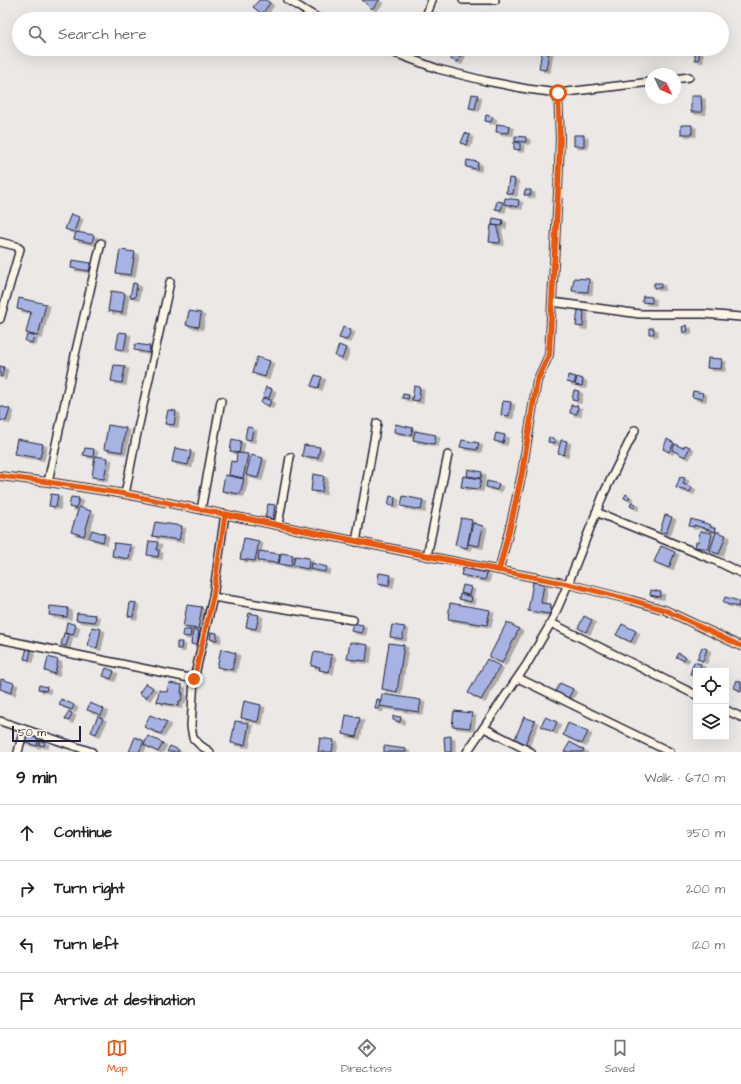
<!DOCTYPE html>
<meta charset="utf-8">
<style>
body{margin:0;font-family:"Architects Daughter",sans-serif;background:#f2f2f2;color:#202124}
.controls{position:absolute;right:12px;bottom:12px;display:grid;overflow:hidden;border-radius:0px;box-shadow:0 4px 16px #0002}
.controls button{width:36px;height:36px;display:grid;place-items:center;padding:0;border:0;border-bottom:1px solid #e0e0e0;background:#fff;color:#202124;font:20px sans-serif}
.compass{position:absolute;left:645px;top:68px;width:36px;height:36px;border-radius:50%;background:#fff;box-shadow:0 4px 16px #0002;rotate:134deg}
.scale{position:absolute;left:12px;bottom:10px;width:69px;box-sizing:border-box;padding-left:4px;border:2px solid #22223b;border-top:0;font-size:11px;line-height:14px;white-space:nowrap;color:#22223b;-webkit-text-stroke:3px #fcf5e5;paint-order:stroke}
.stop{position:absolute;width:12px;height:12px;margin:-9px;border:3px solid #ea580c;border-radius:50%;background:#fff}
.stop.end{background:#ea580c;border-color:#fff;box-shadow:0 1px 4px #0008}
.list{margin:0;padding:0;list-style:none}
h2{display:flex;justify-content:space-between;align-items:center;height:52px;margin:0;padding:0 16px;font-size:17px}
h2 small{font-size:13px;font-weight:400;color:#757577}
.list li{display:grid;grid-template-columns:26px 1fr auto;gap:12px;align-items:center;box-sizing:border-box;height:56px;padding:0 16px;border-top:1px solid #e0e0e0}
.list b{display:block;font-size:15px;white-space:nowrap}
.list em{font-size:13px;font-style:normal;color:#757577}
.icon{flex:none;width:22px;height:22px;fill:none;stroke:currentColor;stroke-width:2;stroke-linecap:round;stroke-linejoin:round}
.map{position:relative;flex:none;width:741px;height:752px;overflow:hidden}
.search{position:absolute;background:#fff;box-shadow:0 4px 16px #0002;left:12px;right:12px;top:12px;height:44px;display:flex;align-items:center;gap:10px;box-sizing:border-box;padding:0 14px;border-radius:22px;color:#757577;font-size:15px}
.sheet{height:276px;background:#fff}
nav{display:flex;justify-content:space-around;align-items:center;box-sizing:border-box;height:56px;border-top:1px solid #e0e0e0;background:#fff;font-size:11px;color:#757577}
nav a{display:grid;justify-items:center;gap:2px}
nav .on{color:#ea580c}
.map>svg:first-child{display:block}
.building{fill:#a6b3e3;stroke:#22223b;filter:url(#shadow)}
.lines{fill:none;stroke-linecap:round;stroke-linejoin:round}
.street-casing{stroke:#22223b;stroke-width:10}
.street{stroke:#fcf5e5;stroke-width:7}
.cycleway-casing{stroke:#fcf5e5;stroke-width:8}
.cycleway{stroke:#e8590c;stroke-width:5}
.route{stroke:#ea580c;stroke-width:5}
</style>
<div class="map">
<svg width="741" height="752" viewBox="0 0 741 752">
<defs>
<filter id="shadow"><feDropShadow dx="4" dy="2.5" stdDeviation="0" flood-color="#0004"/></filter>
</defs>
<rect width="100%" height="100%" fill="#ebe8e5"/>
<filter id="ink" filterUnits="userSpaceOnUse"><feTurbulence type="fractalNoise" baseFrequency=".025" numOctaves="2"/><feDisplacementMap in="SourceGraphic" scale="8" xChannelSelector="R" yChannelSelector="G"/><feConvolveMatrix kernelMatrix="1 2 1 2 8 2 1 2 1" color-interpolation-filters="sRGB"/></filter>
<g filter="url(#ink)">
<path class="building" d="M259 0H266L270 3 262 14 253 7Z
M362 0H380L372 9Z
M485 13 497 15 496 19H484Z
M443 49H463L458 62 450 59 452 56 442 52Z
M598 49H608V51H598Z
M679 49H693V52L679 51Z
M542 50 549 51 546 70 539 69Z
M699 50V60H695V51Z
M472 94 478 95 475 109 469 108Z
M691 96H701L702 112H691Z
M486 115 493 117 491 122 485 121Z
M497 124 510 126 509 133 496 132Z
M681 125H692V134H681Z
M465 133 470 135 466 145 461 143Z
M574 135H584V146H574Z
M515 136 526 137V142L515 141Z
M514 142 520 143V150L514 149Z
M467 160 478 162 477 169 466 167Z
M509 178 515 179 513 194 506 193V191H507Z
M525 190H531V195H524Z
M505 198 519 200 518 207 504 204Z
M497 201 503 202 501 210 495 209Z
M71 214 79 217 74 232 65 229Z
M493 218 503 220 502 226 492 225Z
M491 225 498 226V233H499V237L500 238V243L489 242Z
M76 232 94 235 92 243 74 239Z
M120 250 135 252 131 275 116 273Z
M72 260 91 263 89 271 71 268Z
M574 278 589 279 588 292 572 291Z
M133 283 137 284 135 298 130 297Z
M654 283H661V288H654Z
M111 291 125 293 122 313 108 311Z
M643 296 652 297V303L642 302Z
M19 298 46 304 38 336 26 333 31 312 17 309Z
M578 310 584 311 583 327 576 326Z
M189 311 201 313 199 327 186 325Z
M687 325 688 331 683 333 682 327Z
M343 327 351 330 347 340 339 338Z
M649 328H654V334H649Z
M119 332 127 333 124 350 116 349Z
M27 335 34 336 32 343 25 341Z
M135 344 150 346 149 353 134 350Z
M339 345 346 348 342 359 335 356Z
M257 357 270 361 265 377 252 373Z
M708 358 722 359 721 369 707 368Z
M114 365 125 366 122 383 111 381Z
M0 366 4 367 2 377H0Z
M315 375 322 377 318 388 311 386Z
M568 375 576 377 574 384 567 382Z
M577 377 583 379 582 386 575 385Z
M414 386 420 387 419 401 412 400Z
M266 387 272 389 269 398 263 397Z
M574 390 579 391 577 401 572 400Z
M693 391 703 393 702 399 692 397Z
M403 394 409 395 408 399 402 398Z
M263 398 271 400 269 406 261 403Z
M503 401 511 402 509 416 501 415Z
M571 405 578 406 577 414 570 413Z
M0 406 10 409 6 421 0 420Z
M168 410 176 411 174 425 165 424Z
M395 424 413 428 411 435 394 432Z
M108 425 126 428 122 452 104 449Z
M247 427 253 428 251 440 245 439Z
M415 431 436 435 434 444 413 440Z
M496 433 505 435 503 443 494 441Z
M549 437 555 439V443L548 442Z
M17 439 43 444 40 458 14 454Z
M232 439 241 441 239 453 230 451Z
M667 439 674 443 669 452 663 449Z
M462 440 479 443 477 450 460 447Z
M561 440 567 441 564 455 558 453Z
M675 444 683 448 685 445 690 447 685 457 672 450Z
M304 445 320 447 318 458 302 456Z
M85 448 94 449 93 457 83 455Z
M175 448 191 451 188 465 172 462Z
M237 453 248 454 243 478 229 475 231 461 236 462Z
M251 455 263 458 258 478 246 475Z
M95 456 108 458 104 479 92 477Z
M468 469 482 472 481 478 467 476Z
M313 474 324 476 322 492 311 491Z
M225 475 244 479 240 494 222 491Z
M463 476 481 479 479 489 461 487Z
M680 477 685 478 683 484 692 487 690 492 676 488Z
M487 481 499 484 497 490 486 487Z
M51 494 58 495 56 507 49 506Z
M626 494 630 497 628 500 624 498Z
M390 496 395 497 394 506 388 505Z
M403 496 423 500 421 510 401 506Z
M71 497 79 498 76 509 69 507Z
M632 502 636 504 634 508 630 506Z
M268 504 275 505 273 519 265 517Z
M79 507 91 511 84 536 71 532Z
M665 515 672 517 666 533 660 531Z
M461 518 472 520 467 548 455 545Z
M691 519 711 525 710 527 716 529 715 532 694 525V527L689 526Z
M155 522 182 526 179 540 152 536Z
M473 523 483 526 479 546 468 544Z
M92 530 105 534 103 542 89 538Z
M700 531 712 533 709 549 695 547 696 542H698Z
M716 532 726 535 719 554 710 551Z
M244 538 259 541 255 561 240 559Z
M149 541 158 542 156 550H159L158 557 147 555Z
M114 543 131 545 129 559 112 556Z
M661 546 675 552 669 568 654 562Z
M259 551 280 554 278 563 258 561Z
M281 553 293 555 291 566 279 564Z
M295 556 309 558 308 569 293 566Z
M311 563 327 567 325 572 310 569Z
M463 568 487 573 485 580 461 575Z
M379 573 391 575 389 585 377 583Z
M533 582 544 584 541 603 551 604 550 614 528 611Z
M463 585 471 587 469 595 461 593Z
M651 590 661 592 660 597 650 595Z
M460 594 472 597 471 602 459 599Z
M725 597 739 601 738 607 723 603Z
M130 602 136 603 133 617 128 616Z
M450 603 490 610 487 625 448 619Z
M187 605 202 607 198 629 183 627Z
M50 606 68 608 67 617 49 615Z
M77 613 96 615 95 622 76 620Z
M249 613 259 615 256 629 246 627Z
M584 616 592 620 586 632 578 628Z
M67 622 76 625 73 635 65 633Z
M507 622 519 629 502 663 489 657Z
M353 623 363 625 362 633 351 631Z
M622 624 636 631 631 642 616 635Z
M392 625 405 627 402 639 390 637Z
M92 627 101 629 97 648 88 646Z
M183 630H191L190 637 182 636Z
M193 630 199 631 197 645 191 644Z
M211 632 217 633V640L210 639Z
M64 633 69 635 66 646 61 645Z
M177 642H182L181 649H177Z
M350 642 368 645 366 661 347 659Z
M389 643 404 645 397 692 382 689Z
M702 647 707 649 703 661 697 659Z
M27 648 31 650 29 660 24 659Z
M221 649 236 653 232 670 217 667Z
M314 652 332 655 329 672 319 670 320 667 311 666Z
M678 653 686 657 684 660 676 657Z
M48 657 58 660 55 674 45 671Z
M487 659 500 666 481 700 468 693Z
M694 662 701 664 699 671H696V675L690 674Z
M106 668 114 671 111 679 103 676Z
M1 679 14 683 11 693 0 689Z
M737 680 741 682V691L734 688Z
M146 683 153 688 146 698 139 693Z
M169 683 182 685 181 693H183L181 701H179L178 706 157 702 159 690 167 692Z
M560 683 573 689 568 699 555 692Z
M39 685 47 687 46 691 38 689Z
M382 694 421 700 419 712 380 706Z
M61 699 74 705 72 710 59 705Z
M377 699 380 700 379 709H375Z
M244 701 261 705 258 722 241 718Z
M90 703 104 709 101 715 87 710Z
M69 711 72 713 69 721 65 719Z
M454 711 472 713 470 728 452 726Z
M150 715 167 722 161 734 144 727Z
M346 715 360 718 356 737 343 734Z
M98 716 103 719 96 734 91 732Z
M393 716 401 717 400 722 393 720Z
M524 717 535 721 525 744 515 739Z
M545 717 557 722 553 732 541 726Z
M235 721 249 723 245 745 231 743Z
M568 723 588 732 582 744 563 735Z
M23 735 38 738 37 746 22 742Z
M148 736 163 743 158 752 144 745Z
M451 736V752H445L444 737Z
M135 737 144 741 139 752H129Z
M320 738 334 740 332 752H318Z
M40 741 45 742 44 746 39 745Z
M570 742 584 750 583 752H564Z
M170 746 179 750 178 752H167Z
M384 746 406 749V752H384Z"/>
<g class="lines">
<g class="street-casing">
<path id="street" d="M288 0 319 19
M463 0H495
M425 19 432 0
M384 49 438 69 486 81 527 89 558 93 651 82
M410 58 413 49
M675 79 689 77
M0 242 16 246 20 249 0 319
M552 302 640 314H704L741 317
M0 476 48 482 125 494 427 556 568 584 631 600 665 610 741 646
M48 482 75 355 101 243
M125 494 136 438 170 282
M201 510 221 401
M596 512 714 560 741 573
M278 525 290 457
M356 542 377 423
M427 556 448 455
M499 570 511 523 522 473 537 381 549 355 558 192 560 138 558 93
M213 597 353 620
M551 623 696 695
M0 639 194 679
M518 678 670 752
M726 710 741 717
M0 721 92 752
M484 728 531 752
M18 752 24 729
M210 752 200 745 193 738 191 726 194 679 213 597 225 514
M467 752 527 664 551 623 568 584 604 493 635 430"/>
</g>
<use href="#street" class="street"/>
<g class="cycleway-casing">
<path id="cycleway" d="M0 476 48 482 125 494 427 556 568 584 631 600 665 610 741 646
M499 570 511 523 522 473 537 381 549 355 558 192 560 138 558 93"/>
</g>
<use href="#cycleway" class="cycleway"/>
</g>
</g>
<g class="lines" filter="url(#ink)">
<path class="route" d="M194 679 213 597 225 514 499 570 511 523 522 473 537 381 549 355 558 192 560 138 558 93"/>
</g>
</svg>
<div class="controls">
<button><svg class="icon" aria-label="locate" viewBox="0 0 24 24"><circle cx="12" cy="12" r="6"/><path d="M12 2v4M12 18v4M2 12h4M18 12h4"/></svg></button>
<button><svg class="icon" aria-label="layers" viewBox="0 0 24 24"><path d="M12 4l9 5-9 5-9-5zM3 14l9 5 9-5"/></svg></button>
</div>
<svg class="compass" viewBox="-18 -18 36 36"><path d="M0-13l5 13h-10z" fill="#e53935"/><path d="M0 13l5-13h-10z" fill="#757577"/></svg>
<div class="scale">50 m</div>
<div class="stop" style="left:558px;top:93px"></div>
<div class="stop end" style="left:194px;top:679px"></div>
<div class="search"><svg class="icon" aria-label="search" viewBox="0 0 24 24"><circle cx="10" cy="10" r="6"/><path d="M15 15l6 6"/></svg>Search here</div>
</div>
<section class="sheet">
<h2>9 min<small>Walk · 670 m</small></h2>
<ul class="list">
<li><svg class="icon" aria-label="ahead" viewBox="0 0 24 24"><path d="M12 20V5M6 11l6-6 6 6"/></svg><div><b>Continue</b></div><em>350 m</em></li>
<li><svg class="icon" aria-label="right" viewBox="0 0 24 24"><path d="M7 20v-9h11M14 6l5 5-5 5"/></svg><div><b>Turn right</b></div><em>200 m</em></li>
<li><svg class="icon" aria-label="left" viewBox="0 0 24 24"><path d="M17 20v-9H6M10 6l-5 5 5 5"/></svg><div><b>Turn left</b></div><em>120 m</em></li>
<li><svg class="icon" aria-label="arrive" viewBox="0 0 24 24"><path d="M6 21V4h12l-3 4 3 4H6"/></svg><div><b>Arrive at destination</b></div></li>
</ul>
</section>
<nav>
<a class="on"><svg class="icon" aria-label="map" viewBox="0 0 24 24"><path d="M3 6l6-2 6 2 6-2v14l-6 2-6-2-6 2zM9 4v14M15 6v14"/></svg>Map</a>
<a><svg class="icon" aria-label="directions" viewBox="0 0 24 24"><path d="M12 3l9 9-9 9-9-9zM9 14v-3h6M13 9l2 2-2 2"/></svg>Directions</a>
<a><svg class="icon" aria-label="saved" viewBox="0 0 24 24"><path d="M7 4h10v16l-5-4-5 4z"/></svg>Saved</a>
</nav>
